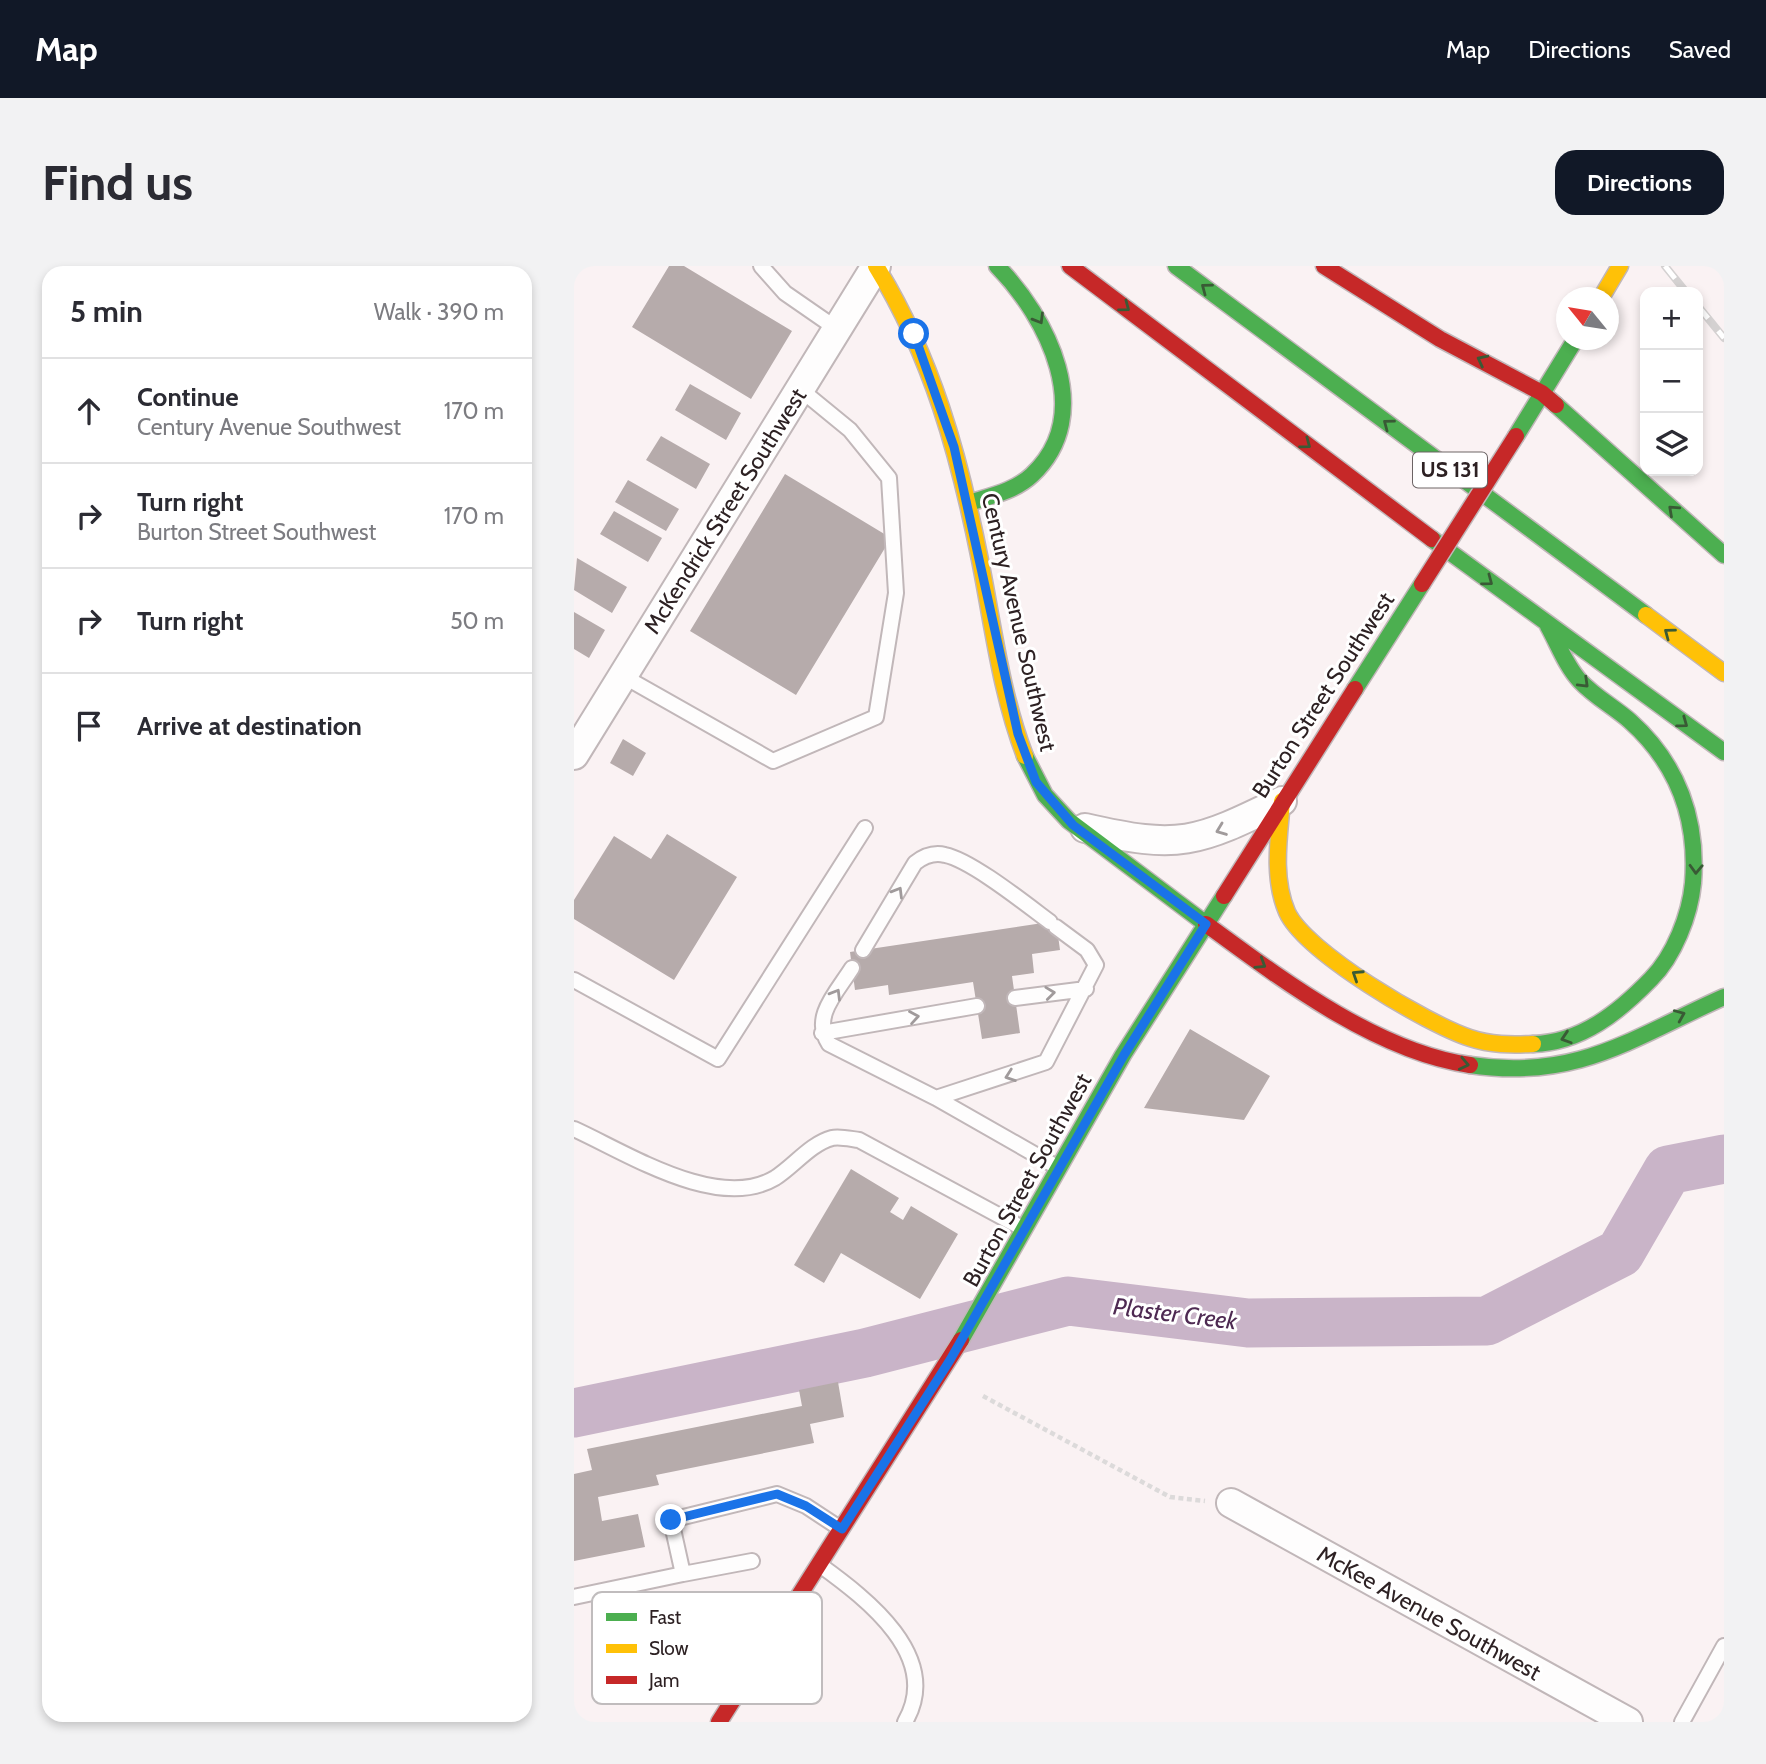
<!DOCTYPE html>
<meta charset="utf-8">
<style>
body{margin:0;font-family:Cabin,sans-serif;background:#f2f2f3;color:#2b2b33}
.controls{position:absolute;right:21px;top:21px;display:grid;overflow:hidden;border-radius:14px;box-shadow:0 4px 10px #0003}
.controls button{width:63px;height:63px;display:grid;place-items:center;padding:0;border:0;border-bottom:2px solid #e1e1e2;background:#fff;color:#2b2b33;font:35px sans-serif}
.compass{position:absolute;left:982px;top:21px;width:63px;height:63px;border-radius:50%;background:#fff;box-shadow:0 4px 10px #0003;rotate:300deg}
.stop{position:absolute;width:21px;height:21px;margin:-16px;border:5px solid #1a73e8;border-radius:50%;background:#fff}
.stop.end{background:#1a73e8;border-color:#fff;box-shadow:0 2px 7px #0008}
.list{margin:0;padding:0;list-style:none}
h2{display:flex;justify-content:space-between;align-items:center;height:91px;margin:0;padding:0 28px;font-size:30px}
h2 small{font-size:23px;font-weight:400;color:#7c7c81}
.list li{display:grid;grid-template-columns:46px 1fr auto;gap:21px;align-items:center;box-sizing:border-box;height:105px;padding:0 28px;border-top:2px solid #e1e1e2}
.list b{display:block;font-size:26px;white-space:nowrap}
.list p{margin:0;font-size:23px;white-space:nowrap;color:#7c7c81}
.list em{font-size:23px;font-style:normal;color:#7c7c81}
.icon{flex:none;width:38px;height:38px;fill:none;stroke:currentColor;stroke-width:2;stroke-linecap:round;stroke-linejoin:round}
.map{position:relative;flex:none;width:1150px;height:1456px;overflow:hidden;border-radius:21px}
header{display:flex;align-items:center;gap:42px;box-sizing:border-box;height:98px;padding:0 35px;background:#111827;color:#fff}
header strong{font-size:33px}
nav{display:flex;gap:38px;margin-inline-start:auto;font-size:24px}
.intro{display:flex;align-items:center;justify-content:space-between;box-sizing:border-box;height:168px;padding:0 42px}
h1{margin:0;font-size:49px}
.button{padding:18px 32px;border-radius:21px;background:#111827;color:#fff;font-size:24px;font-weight:700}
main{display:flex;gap:42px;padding:0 42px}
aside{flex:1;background:#fff;border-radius:21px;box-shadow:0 4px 10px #0003}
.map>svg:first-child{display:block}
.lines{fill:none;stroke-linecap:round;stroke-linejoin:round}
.river{stroke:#c9b4c8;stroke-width:49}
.building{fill:#b6abab}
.lane-casing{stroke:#c1b7b9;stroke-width:18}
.street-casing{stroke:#c1b7b9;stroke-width:32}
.fast-casing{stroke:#c1b7b9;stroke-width:19}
.slow-casing{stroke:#c1b7b9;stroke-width:19}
.jam-casing{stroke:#c1b7b9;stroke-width:19}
.path{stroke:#dcdada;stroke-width:4.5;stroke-dasharray:5 3.5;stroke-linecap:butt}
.lane{stroke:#fefdfd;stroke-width:14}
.street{stroke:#fefdfd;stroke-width:28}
.fast{stroke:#4caf50;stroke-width:16}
.slow{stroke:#ffc107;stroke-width:16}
.jam{stroke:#c62828;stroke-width:16}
.rail-casing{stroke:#d4d1d1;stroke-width:8}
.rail{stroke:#fff;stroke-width:5;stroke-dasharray:16;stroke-linecap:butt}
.jam-bridge-casing{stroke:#c1b7b9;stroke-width:19;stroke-linecap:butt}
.jam-bridge{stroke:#c62828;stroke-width:16}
.oneway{stroke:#395a35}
.oneway2{stroke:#a09a9b}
.route{stroke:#1a73e8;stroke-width:9}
.labels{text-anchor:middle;stroke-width:6;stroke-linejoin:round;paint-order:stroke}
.shield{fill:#fff;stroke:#6c6465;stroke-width:2}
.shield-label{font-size:21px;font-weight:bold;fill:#2d2123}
.street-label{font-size:23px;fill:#2d2123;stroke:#fff}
.water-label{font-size:24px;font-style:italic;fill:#4e2a52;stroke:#fff}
.key{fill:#fff;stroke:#c0bcbd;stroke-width:2}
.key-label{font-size:19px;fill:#2d2123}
</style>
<header>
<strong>Map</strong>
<nav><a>Map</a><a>Directions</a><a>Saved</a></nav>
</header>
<div class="intro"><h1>Find us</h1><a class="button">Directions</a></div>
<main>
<aside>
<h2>5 min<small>Walk · 390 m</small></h2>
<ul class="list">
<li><svg class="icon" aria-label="ahead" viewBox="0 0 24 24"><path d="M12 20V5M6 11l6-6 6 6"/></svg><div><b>Continue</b><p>Century Avenue Southwest</p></div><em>170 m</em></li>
<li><svg class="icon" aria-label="right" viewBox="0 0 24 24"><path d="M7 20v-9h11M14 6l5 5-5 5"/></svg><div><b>Turn right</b><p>Burton Street Southwest</p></div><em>170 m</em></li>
<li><svg class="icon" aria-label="right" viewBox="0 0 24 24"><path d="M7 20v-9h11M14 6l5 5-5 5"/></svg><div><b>Turn right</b></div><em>50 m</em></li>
<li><svg class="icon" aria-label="arrive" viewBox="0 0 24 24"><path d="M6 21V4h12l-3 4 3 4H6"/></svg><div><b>Arrive at destination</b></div></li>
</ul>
</aside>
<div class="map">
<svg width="1150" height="1456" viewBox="0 0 1150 1456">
<rect width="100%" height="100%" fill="#faf2f3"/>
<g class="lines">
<path class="river" d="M0 1147 291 1087 494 1035 674 1057 913 1055 1046 987 1094 904 1150 893"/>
</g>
<path class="building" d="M95 0H110L218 65 177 133 58 61Z
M116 118 167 147 152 174 101 144Z
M87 170 136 198 122 223 72 194Z
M211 208 317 272 222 429 116 365Z
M54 214 105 243 92 265 41 236Z
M40 245 88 272 74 296 26 268Z
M3 292 53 321 38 347 0 324Z
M0 346 31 364 15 392 0 383Z
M49 473 72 487 59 510 36 497Z
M93 568 163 611 100 714 0 653V634L40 570 77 593Z
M482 655 486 684 458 688 460 707 438 710 446 767 408 773 399 716 315 729 314 719 281 724 276 686Z
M616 763 696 810 670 854 570 842Z
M277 903 325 932 316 946 329 954 337 940 384 968 346 1033 267 987 250 1017 220 999Z
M264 1116 270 1151 236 1158 240 1177 82 1209 85 1219 24 1231 28 1255 64 1248 71 1281 0 1295V1208L18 1204 13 1183 228 1140 225 1124Z"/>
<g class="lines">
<g class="lane-casing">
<path id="lane" d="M187 0 211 27 263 63
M49 410 199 495 302 451 322 327 315 212 276 164 226 123
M289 684 341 597C350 590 359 586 371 589 397 594 453 639 476 656
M278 702C263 726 237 751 255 778L362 832 472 796 522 699 513 684 482 661
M0 714 144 793 291 562
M441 732 512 723
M248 767 403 740
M362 832 483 901
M0 863C53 887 144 946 201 912 220 900 236 878 258 872 265 870 277 873 285 874L450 963
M246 1299C293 1333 369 1391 331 1456
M109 1308 178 1295
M0 1331 109 1308 97 1254 203 1228 232 1240 267 1263
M1108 1456 1150 1380"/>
</g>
<g class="street-casing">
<path id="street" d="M0 489 302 0
M511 562C606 584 622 577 708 535
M657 1237 1054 1456"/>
</g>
<g class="fast-casing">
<path id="fast" d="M602 0 1072 349
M982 139 1150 289
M942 170 1001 74
M395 237C417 230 441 225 458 209 523 148 473 51 423 0
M858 273 1150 486
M781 423 848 318
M451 490 471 529 495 555 632 658
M959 778C1007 777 1045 746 1077 713 1100 690 1116 649 1119 617 1124 554 1104 498 1056 455 1040 441 1021 431 1006 415 992 400 984 378 974 360
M896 799C1003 815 1058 772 1150 731
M387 1074 549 789 650 630"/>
</g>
<g class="slow-casing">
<path id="slow" d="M302 0C358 91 385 189 406 294 419 359 427 428 451 490
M1027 32 1046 0
M1072 349 1150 407
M708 535C705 571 698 611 713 646 731 686 853 758 896 772 917 779 937 779 959 778"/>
</g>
<g class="jam-casing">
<path id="jam" d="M496 0 858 273
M750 0 866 73 968 127 982 139
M650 630 781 423
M632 658C707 713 803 786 896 799
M145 1456 387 1074"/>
</g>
<path class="path" d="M409 1130 596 1231 631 1235"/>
<use href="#lane" class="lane"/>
<use href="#street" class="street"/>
<use href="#fast" class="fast"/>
<use href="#slow" class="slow"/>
<use href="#jam" class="jam"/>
<g class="rail-casing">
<path id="rail" d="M1091 0 1112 26
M1124 40 1150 72"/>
</g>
<use href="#rail" class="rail"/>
<g class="jam-bridge-casing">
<path id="jam-bridge" d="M848 318 942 170"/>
</g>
<use href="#jam-bridge" class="jam-bridge"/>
</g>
<defs><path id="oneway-chevron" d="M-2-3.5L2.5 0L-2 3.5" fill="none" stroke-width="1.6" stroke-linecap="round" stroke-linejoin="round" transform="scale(1.75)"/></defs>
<g class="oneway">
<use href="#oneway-chevron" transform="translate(632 22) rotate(-143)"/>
<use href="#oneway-chevron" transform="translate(551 41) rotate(37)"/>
<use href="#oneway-chevron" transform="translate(465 53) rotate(59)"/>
<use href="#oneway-chevron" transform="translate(908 94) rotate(-153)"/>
<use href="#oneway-chevron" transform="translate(814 158) rotate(-143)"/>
<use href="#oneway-chevron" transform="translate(732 178) rotate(37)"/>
<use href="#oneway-chevron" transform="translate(1099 244) rotate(-138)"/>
<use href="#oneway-chevron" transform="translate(914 315) rotate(37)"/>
<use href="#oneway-chevron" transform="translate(1095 367) rotate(-143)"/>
<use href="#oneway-chevron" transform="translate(1010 417) rotate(44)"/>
<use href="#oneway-chevron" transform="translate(1109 457) rotate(36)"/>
<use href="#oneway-chevron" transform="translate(1122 603) rotate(92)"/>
<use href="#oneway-chevron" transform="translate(687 698) rotate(32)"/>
<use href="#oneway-chevron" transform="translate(783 709) rotate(-147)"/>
<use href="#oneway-chevron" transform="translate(1106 749) rotate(-23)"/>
<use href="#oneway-chevron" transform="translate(992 772) rotate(162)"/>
<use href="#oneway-chevron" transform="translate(890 798) rotate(12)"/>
</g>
<g class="oneway2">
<use href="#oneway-chevron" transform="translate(647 564) rotate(159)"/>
<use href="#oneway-chevron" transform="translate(324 626) rotate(-59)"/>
<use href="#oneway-chevron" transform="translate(476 727) rotate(-7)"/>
<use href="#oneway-chevron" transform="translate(262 728) rotate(-59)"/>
<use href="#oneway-chevron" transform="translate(340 751) rotate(-10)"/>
<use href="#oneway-chevron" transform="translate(436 810) rotate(161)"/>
</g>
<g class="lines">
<path class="route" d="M97 1254 203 1228 232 1240 268 1263 376 1094 550 789 632 658 499 559 462 516 444 468 380 181 340 68"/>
</g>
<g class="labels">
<rect class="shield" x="839" y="186.5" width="74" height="35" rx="5"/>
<g class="shield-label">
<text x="876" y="211">US 131</text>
</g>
<g class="street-label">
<text transform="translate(151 245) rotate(-58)" y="8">McKendrick Street Southwest</text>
<text transform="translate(445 356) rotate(77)" y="8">Century Avenue Southwest</text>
<text transform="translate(749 429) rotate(-57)" y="8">Burton Street Southwest</text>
<text transform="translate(453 914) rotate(-61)" y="8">Burton Street Southwest</text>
<text transform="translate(855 1347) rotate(29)" y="8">McKee Avenue Southwest</text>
</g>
<g class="water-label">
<text transform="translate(601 1048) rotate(7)" y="8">Plaster Creek</text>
</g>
</g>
<rect x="18" y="1326" width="230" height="112" rx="10" class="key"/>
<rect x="32" y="1347" width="31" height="8" fill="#4caf50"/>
<rect x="32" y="1378" width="31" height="9" fill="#ffc107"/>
<rect x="32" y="1410" width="31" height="8" fill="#c62828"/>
<g class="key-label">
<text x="75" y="1358">Fast</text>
<text x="75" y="1389">Slow</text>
<text x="75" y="1421">Jam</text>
</g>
</svg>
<div class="controls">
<button>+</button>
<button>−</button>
<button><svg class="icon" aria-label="layers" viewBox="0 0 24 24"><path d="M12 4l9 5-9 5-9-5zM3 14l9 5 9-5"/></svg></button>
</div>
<svg class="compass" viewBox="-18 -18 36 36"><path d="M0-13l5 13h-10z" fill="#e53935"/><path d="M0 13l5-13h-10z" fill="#7c7c81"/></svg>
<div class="stop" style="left:340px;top:68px"></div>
<div class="stop end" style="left:97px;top:1254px"></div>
</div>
</main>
